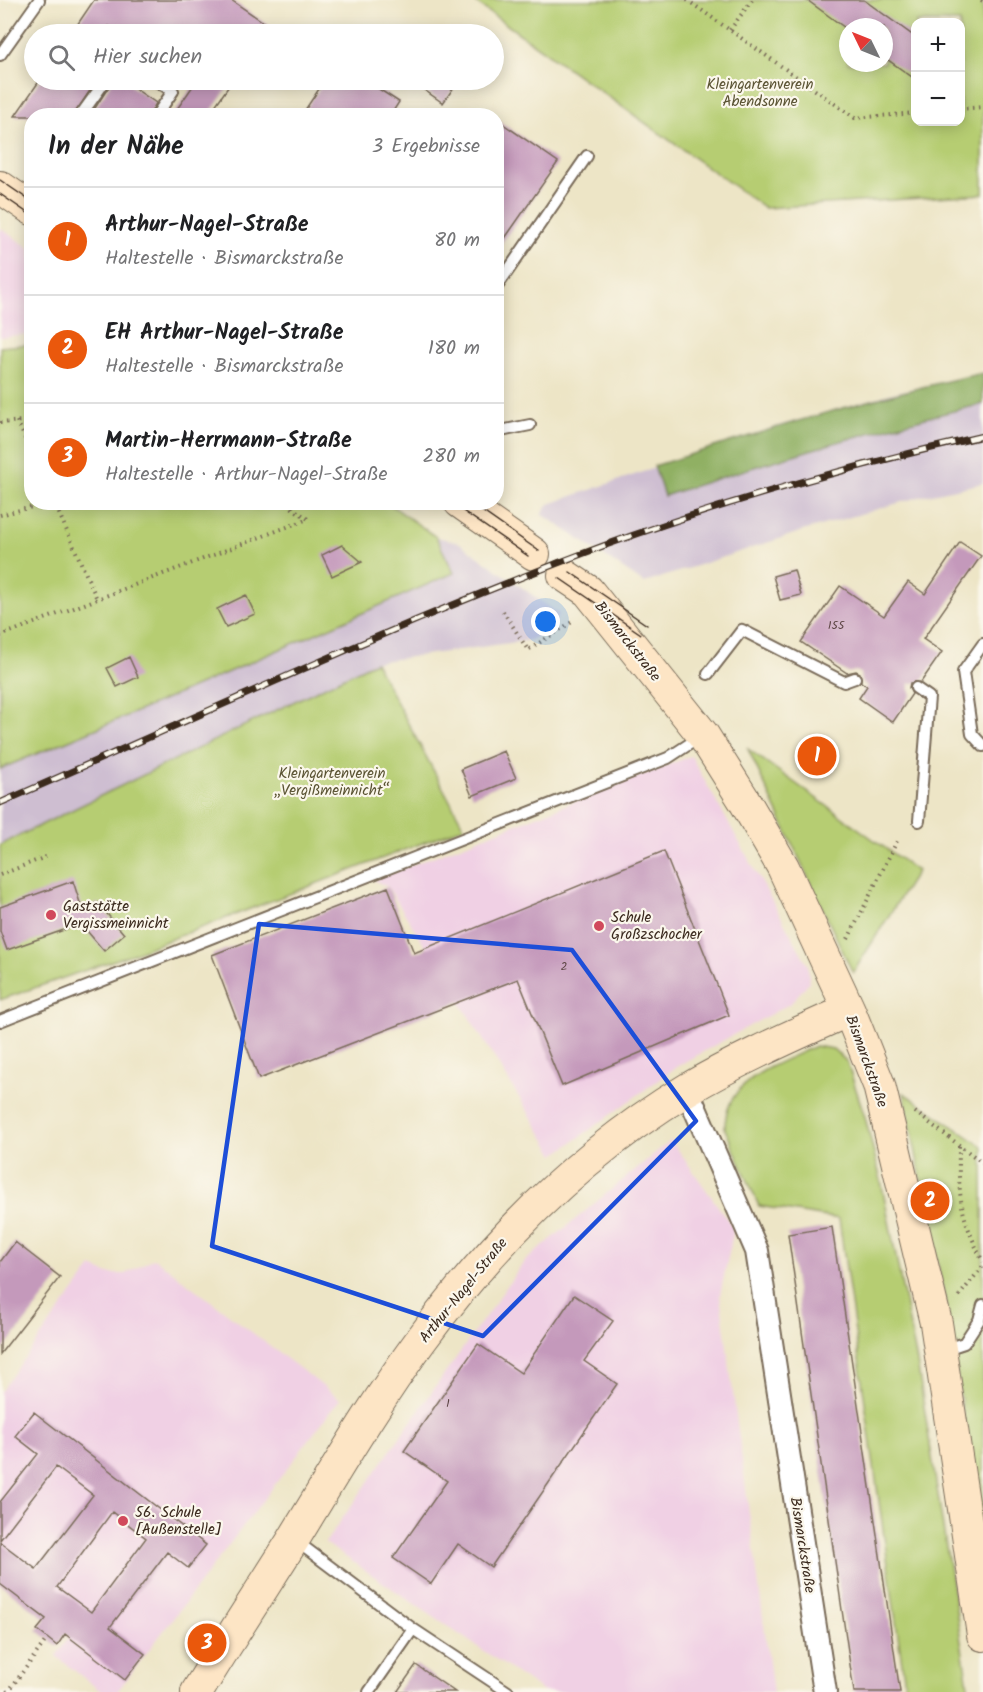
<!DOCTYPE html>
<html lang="de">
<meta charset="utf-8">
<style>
body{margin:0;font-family:Kalam,sans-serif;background:#f6f6f6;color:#202124}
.controls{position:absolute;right:18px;top:18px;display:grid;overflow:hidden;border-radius:12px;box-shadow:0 3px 15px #0003}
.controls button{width:54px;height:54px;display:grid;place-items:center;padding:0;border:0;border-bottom:2px solid #e0e0e0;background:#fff;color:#202124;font:30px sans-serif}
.compass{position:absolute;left:839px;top:18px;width:54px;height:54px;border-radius:50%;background:#fff;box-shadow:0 3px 15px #0003;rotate:313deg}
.you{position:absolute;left:546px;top:622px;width:21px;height:21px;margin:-15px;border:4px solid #fff;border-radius:50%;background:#1a73e8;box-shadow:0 0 0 9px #1a73e833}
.badge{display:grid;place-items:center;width:39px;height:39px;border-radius:50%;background:#ea580c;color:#fff;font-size:20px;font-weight:700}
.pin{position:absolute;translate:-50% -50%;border:3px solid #fff;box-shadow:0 2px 6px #0006}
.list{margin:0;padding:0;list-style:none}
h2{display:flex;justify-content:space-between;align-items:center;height:78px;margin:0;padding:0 24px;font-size:26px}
h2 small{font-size:20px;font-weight:400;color:#757577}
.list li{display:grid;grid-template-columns:39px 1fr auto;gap:18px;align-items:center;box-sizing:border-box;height:108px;padding:0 24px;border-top:2px solid #e0e0e0}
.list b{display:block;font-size:22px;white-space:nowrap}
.list p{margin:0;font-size:20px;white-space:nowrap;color:#757577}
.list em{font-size:20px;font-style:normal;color:#757577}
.icon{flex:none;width:33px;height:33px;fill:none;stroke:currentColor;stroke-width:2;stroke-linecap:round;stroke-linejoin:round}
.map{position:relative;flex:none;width:983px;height:1692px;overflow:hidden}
.search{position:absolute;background:#fff;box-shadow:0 3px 15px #0003;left:24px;top:24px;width:480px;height:66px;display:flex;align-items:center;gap:15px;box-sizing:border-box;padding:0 21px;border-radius:33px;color:#757577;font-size:22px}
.panel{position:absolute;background:#fff;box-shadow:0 3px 15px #0003;left:24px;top:108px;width:480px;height:402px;border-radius:24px}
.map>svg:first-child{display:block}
.built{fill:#f0d0e4}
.industrial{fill:#cebed1}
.green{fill:#b6cd72;stroke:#787c48;stroke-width:1.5;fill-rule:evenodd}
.forest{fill:#90b064;stroke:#666d41;stroke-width:1.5}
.building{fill:#c499bb;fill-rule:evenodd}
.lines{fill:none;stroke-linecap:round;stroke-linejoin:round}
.lane-casing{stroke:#796b59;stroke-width:14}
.street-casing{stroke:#796b59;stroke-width:26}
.secondary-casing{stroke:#796b59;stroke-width:34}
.path{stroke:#796b59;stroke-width:4;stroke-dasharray:1.5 4.5;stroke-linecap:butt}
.lane{stroke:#fff;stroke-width:10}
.street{stroke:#fff;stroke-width:22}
.secondary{stroke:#fde5c5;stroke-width:32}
.tram{stroke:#3b2a1e;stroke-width:1.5}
.rail-casing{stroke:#3b2a1e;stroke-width:7}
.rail{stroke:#fbf7ec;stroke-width:4.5;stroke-dasharray:14;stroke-linecap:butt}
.marked{fill:none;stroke:#1d4ed8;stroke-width:4.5;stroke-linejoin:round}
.poi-dot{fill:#d1495b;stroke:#fbf7ec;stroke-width:2}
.labels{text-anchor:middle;stroke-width:4.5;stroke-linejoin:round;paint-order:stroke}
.number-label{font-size:12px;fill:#5d4645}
.park-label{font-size:15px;fill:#5a5333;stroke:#fbf7ec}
.street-label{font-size:15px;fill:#3b2a1e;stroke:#fbf7ec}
.poi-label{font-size:15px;fill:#3b2a1e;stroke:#fbf7ec;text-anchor:start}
</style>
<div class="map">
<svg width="983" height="1692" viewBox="0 0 983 1692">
<rect width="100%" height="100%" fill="#fbf7ec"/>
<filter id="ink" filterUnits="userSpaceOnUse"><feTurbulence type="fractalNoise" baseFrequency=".0167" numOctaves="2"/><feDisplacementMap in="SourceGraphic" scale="12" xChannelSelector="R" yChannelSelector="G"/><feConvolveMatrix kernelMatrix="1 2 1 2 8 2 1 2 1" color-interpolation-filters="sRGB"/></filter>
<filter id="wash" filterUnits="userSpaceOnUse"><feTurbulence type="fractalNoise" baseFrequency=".008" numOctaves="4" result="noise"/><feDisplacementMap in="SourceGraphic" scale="24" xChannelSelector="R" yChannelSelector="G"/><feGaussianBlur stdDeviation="1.35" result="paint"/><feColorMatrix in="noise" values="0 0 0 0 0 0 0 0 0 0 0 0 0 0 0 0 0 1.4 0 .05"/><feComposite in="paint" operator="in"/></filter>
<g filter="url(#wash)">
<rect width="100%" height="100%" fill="#ede5c6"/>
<path class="built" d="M0 228 31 249V334L0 337Z
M691 756 808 965 809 982 791 1003 679 1065 555 1155 388 887 373 880Z
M671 1140 734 1229 720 1295 773 1692H544L325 1543 524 1262Z
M154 1258 340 1399 117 1692H102L56 1656 69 1637 0 1584V1392L92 1267 109 1274H125Z"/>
<path class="industrial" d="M983 373V483L919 497 809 529 644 583 542 514 549 504 778 426 893 393Z
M436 537 458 542 559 614 555 623 531 640 375 662 0 845V733L47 716 153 670Z"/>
<path class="green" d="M472 0H983V194L765 208ZM916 22H960V122H916ZM848 27H884V63H848Z
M31 344 32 502 388 503 436 537 454 573 162 701 0 769V347Z
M375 662 464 827 135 953 0 1000V845Z
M748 749 917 871 853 973 842 950Z
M815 1046 833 1049 847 1062 865 1117 881 1181 917 1362 969 1692H906L839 1219 759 1206 725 1129C724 1079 777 1065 815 1046Z
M904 1093 983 1147V1544L947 1310Z"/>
<path class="forest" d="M983 373V404C874 429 770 461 664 496L654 466C763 431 871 397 983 373Z"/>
<g id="blocks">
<path class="building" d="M94 0H231L281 34H121L109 26 103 34H71Z
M807 0H864L915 37V79L884 57V27H848V30Z
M40 80H97L73 116H15Z
M113 80H122L156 103 149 116H90Z
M197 80H233L208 116H165L168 112 173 115Z
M325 80H365L399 102 390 116H301Z
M410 80H459L443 103Z
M496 119 558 162 496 251Z
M960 542 981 556 923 639 942 652 921 682 910 683 909 688 912 694 893 722 859 698 867 686 861 682 860 673 856 671 847 673 801 642 840 586 884 616 908 582 925 594Z
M342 545 362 562 332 576 322 555Z
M794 570 801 595 780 600 773 576Z
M246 595 255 614 226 627 217 609Z
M129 657 138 677 117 687 107 668Z
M504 751 516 778 472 796 461 769Z
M664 851 729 1015 562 1086 518 979 259 1079 212 955 388 887 414 953Z
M73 881 82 909 98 903 124 934 104 951 81 924 7 950 0 931V907Z
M832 1227 900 1692H854L842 1610 788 1234Z
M15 1242 60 1277 0 1354V1262Z
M574 1295 613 1321 584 1361 617 1384 491 1567 458 1544 431 1584 393 1558 447 1481 404 1451 478 1344 521 1373Z
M34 1412 206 1545 188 1568 167 1552 110 1627 145 1654 125 1680 65 1634 57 1646 37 1630 46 1619 0 1584V1542L36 1569 93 1495 56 1467 0 1540V1502L38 1454 15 1436ZM112 1512 146 1538 91 1612 57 1587Z
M416 1665 455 1692H397Z"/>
</g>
</g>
<g filter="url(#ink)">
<use href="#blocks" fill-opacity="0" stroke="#796b59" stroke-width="1.5"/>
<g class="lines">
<g class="lane-casing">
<path id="lane" d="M0 55 39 0
M155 80 173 91 156 116
M80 116 106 80
M496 288 587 156
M496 432 530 425
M983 644 963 672 972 734 983 746
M708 674 742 630 844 682 855 678
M916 688 929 697 919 821
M0 1021 668 758 700 737
M943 1350 964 1343 979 1320 983 1305
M296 1541 413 1629 508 1692
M369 1692 413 1629"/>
</g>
<g class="street-casing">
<path id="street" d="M687 1090 757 1251 825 1692"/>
</g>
<g class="secondary-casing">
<path id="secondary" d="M0 187 32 209
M460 502 534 554
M564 575 588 591 600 606 703 735 744 800 783 867 849 1010 879 1085 936 1323 983 1635
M197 1692C228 1641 261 1591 293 1540 334 1473 374 1404 421 1340 493 1242 583 1152 688 1089 739 1059 794 1035 849 1010"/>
</g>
<path class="path" d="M687 0 855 118 916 113
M981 0 983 1
M730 30 752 0
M960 109 983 107
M17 421 32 453
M0 423 32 420
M54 502 97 599
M0 515 52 502
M503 611 528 650 572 622
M0 636 308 519 284 502
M0 875 48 856
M848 939 897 841
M915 1112 983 1163
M959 1146C958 1197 960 1215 983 1262
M959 1296 983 1266
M8 1692 47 1639"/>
<use href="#lane" class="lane"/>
<use href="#street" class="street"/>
<use href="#secondary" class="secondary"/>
<path class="tram" d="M0 180 32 202
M0 194 32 216
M450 502 528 556
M469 502 539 551
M570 572 647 625
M559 578 641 634"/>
<g class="rail-casing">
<path id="rail" d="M0 803C200 716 398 622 603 546 727 501 854 465 983 436"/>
</g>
<use href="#rail" class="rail"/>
</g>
</g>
<path class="marked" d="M259 924 572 950 696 1121 483 1336 212 1246Z"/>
<g class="poi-dot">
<circle cx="51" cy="915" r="6"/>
<circle cx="599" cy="926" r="6"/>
<circle cx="123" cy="1521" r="6"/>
</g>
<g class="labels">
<g class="number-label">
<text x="836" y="629">155</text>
<text x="564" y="970">2</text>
<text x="448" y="1407">1</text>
</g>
<g class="park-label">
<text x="760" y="89">Kleingartenverein<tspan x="760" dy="17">Abendsonne</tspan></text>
<text x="332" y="778">Kleingartenverein<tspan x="332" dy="17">„Vergißmeinnicht“</tspan></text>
</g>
<g class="street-label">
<text transform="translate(628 641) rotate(52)" y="5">Bismarckstraße</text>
<text transform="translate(867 1061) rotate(70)" y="5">Bismarckstraße</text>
<text transform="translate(463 1290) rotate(-51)" y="5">Arthur-Nagel-Straße</text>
<text transform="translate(803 1545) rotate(81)" y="5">Bismarckstraße</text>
</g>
<g class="poi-label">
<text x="63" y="911">Gaststätte<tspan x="63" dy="17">Vergissmeinnicht</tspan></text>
<text x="611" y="922">Schule<tspan x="611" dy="17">Großzschocher</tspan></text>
<text x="135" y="1517">56. Schule<tspan x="135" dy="17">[Außenstelle]</tspan></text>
</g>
</g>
</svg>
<div class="controls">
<button>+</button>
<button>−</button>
</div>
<svg class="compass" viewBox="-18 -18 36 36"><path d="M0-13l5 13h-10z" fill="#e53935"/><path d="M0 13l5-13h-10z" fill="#757577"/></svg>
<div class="you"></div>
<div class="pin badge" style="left:817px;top:756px">1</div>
<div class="pin badge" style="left:930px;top:1201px">2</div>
<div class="pin badge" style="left:207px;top:1643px">3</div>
<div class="search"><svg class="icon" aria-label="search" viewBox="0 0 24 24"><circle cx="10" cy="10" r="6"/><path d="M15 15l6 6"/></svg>Hier suchen</div>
<section class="panel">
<h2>In der Nähe<small>3 Ergebnisse</small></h2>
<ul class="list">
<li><span class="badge">1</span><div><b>Arthur-Nagel-Straße</b><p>Haltestelle · Bismarckstraße</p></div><em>80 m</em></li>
<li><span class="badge">2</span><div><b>EH Arthur-Nagel-Straße</b><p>Haltestelle · Bismarckstraße</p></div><em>180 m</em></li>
<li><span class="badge">3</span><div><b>Martin-Herrmann-Straße</b><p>Haltestelle · Arthur-Nagel-Straße</p></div><em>280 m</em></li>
</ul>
</section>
</div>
